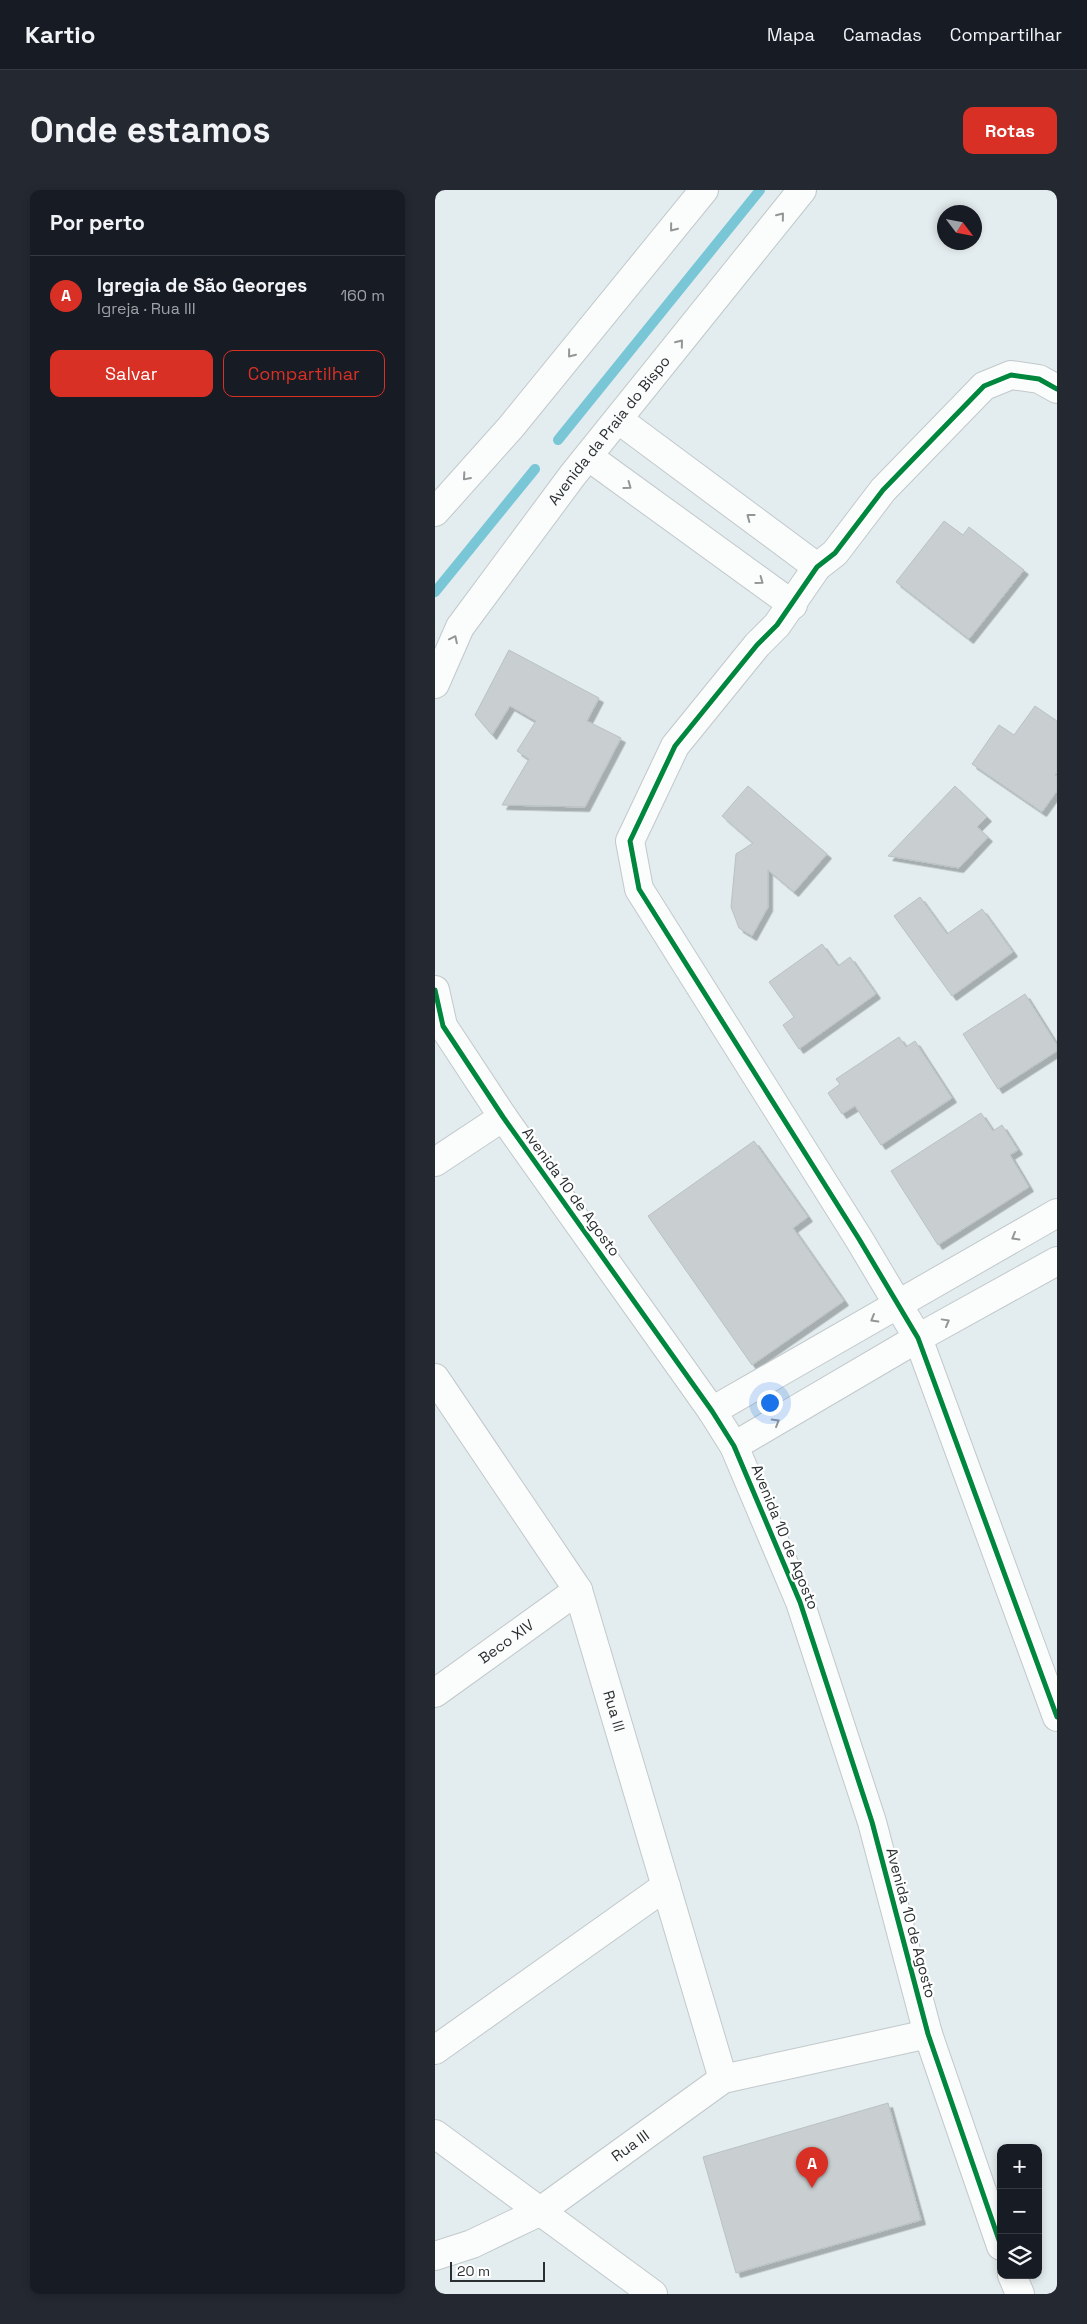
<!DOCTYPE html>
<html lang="pt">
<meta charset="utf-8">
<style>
body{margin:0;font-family:"Space Grotesk",sans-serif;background:#242831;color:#f1f3f6}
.controls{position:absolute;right:15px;bottom:15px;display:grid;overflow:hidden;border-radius:10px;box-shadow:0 2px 8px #0003}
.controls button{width:45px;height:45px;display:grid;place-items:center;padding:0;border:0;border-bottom:1px solid #363941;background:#171b24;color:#f1f3f6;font:25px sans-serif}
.compass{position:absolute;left:502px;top:15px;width:45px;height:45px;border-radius:50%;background:#171b24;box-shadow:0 2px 8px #0003;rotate:122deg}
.scale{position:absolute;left:15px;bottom:12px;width:95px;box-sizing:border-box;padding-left:5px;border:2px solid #292f31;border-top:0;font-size:14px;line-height:18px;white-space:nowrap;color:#292f31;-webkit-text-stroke:4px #fff;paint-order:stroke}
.you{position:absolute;left:334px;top:1212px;width:18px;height:18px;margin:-12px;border:4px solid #fff;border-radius:50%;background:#1a73e8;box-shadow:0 0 0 8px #1a73e833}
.badge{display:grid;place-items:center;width:32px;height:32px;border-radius:50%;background:#d93025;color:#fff;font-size:16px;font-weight:700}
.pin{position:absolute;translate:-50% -41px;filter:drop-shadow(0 1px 2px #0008)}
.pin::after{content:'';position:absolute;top:26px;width:18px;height:15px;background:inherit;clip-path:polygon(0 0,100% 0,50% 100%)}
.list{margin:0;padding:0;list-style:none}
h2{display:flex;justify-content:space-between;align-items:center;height:65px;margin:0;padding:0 20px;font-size:21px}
h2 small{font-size:16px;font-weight:400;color:#9ea1a6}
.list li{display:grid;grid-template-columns:32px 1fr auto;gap:15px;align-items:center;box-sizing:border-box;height:80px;padding:0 20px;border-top:1px solid #363941}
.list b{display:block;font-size:19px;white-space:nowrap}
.list p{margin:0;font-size:16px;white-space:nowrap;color:#9ea1a6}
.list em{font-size:16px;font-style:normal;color:#9ea1a6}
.actions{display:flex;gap:10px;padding:15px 20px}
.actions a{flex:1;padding:11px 0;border:1px solid #d93025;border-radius:10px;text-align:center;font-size:18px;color:#d93025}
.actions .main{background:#d93025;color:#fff}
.icon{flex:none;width:28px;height:28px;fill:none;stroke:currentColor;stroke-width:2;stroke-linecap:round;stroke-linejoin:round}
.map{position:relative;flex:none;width:622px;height:2104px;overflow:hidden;border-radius:10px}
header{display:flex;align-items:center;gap:30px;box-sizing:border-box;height:70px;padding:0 25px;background:#171b24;border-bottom:1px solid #363941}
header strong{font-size:24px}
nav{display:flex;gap:28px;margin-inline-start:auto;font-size:18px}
.intro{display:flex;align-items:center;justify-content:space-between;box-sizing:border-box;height:120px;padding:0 30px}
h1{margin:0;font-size:35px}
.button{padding:12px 22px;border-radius:10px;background:#d93025;color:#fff;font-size:18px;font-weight:700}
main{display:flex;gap:30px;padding:0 30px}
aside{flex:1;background:#171b24;border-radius:10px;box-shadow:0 2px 8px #0003}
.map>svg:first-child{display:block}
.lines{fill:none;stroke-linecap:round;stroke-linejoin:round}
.stream{stroke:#78c6d6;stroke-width:10}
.building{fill:#c9cfd1;stroke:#bac1c3;filter:url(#shadow)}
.minor-casing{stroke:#c2c9cb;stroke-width:30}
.tertiary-casing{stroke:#c2c9cb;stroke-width:30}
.minor{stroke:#fbfcfc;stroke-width:28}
.tertiary{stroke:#fbfcfc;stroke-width:28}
.cycleway-casing{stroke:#fff;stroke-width:8}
.cycleway{stroke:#00873e;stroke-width:5}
.oneway{stroke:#929696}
.labels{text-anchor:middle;stroke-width:4.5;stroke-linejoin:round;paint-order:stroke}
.street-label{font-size:15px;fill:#292f31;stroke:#fff}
</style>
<header>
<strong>Kartio</strong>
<nav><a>Mapa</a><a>Camadas</a><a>Compartilhar</a></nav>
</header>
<div class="intro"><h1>Onde estamos</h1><a class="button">Rotas</a></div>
<main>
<aside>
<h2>Por perto<small></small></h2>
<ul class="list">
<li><span class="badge">A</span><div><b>Igregia de São Georges</b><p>Igreja · Rua III</p></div><em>160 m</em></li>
</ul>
<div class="actions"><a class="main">Salvar</a><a>Compartilhar</a></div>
</aside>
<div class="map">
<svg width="622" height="2104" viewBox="0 0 622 2104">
<defs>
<filter id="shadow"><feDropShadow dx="4.5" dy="4.5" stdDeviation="0" flood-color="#0004"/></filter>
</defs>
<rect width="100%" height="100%" fill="#e3ecee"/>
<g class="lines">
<path class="stream" d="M123 250 325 0
M0 402 100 279"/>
</g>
<path class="building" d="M509 331 528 345 534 337 589 380 534 449 461 392Z
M74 460 164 508 152 531 186 548 150 617 67 615 94 569 82 561 101 531 75 516 57 545 40 525Z
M600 516 622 531V582L620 585 622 586V601L607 622 537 574 564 535 579 545Z
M313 596 392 664 359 702 333 680V717L317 746 304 738 296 717 301 664 318 653 287 626Z
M520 596 552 627 542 637 553 647 524 678 453 666Z
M485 707 512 744 547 719 578 762 517 806 459 726Z
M387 754 403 776 415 767 441 804 364 859 348 835 359 827 334 792Z
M590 804 622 855V861L563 899 528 844Z
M464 847 471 857 480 851 517 908 446 955 420 916 407 924 393 903 405 894 401 889Z
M546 923 558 941 567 935 583 960 575 965 594 997 503 1055 456 981Z
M319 951 373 1027 358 1038 409 1111 317 1175 213 1026Z
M453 1913 486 2030 301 2083 268 1967Z"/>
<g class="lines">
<g class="minor-casing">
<g id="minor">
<path d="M622 199 604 189 576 185 549 196 448 300 400 363 382 377 342 435 322 455 240 556 195 651 204 699 424 1049 483 1148 622 1527"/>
<path d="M184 230 382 377"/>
<path d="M154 267 358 415"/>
<path d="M0 972 68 927"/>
<path id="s1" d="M0 1188 143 1400 288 1889"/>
<path d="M277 1221 622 1023"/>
<path d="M299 1256 483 1148 622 1071"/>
<path id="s2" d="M0 1503 143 1400"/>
<path d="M0 1860 231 1696"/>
<path d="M0 1944 218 2104"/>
<path id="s3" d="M0 2066 37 2054 104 2022 288 1889 493 1844"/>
</g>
</g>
<g class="tertiary-casing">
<g id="tertiary">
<path d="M0 322 76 237 269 0"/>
<path id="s4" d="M0 494 25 437 137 286 367 0"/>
<path d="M0 800 8 836 68 927 277 1221 299 1256 365 1412 437 1632 493 1844 566 2056"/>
<path d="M577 2085 585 2104"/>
</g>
</g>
<use href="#minor" class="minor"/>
<use href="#tertiary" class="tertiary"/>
<g class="cycleway-casing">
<path id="cycleway" d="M622 199 604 189 576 185 549 196 448 300 400 363 382 377 342 435 322 455 240 556 195 651 204 699 424 1049 483 1148 622 1527
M0 800 8 836 68 927 277 1221 299 1256 365 1412 437 1632 493 1844 566 2056"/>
</g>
<use href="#cycleway" class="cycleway"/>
</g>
<defs><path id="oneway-chevron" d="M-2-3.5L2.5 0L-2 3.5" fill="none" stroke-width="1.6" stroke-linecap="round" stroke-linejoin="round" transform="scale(1.25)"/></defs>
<g class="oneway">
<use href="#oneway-chevron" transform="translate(346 26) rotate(-51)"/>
<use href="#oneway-chevron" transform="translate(238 38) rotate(129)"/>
<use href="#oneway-chevron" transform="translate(245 153) rotate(-51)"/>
<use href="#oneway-chevron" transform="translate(136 164) rotate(129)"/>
<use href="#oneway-chevron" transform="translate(31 287) rotate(131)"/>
<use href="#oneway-chevron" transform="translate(193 296) rotate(36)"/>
<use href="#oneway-chevron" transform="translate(315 327) rotate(-143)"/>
<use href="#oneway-chevron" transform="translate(325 391) rotate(36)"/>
<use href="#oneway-chevron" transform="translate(19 449) rotate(-64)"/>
<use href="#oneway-chevron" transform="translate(580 1047) rotate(150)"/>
<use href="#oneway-chevron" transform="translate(439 1129) rotate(150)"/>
<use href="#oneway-chevron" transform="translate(511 1132) rotate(-29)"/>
<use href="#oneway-chevron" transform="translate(341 1232) rotate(-30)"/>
</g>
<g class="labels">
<g class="street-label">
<text dy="5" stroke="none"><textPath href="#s4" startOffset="309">Avenida da Praia do Bispo</textPath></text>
<text transform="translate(136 1002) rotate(54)" y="5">Avenida 10 de Agosto</text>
<text transform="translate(350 1347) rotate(68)" y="5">Avenida 10 de Agosto</text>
<text dy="5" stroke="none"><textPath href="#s2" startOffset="88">Beco XIV</textPath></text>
<text dy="5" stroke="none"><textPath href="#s1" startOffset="382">Rua III</textPath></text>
<text transform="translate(476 1733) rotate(75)" y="5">Avenida 10 de Agosto</text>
<text dy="5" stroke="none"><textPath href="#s3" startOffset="226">Rua III</textPath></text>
</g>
</g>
</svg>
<div class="controls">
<button>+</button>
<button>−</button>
<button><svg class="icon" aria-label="layers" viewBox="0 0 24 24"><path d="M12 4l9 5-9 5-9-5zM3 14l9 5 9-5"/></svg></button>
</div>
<svg class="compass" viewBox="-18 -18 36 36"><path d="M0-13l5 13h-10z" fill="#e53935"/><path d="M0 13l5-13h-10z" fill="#9ea1a6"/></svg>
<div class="scale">20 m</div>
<div class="you"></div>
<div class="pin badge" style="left:377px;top:1998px">A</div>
</div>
</main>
